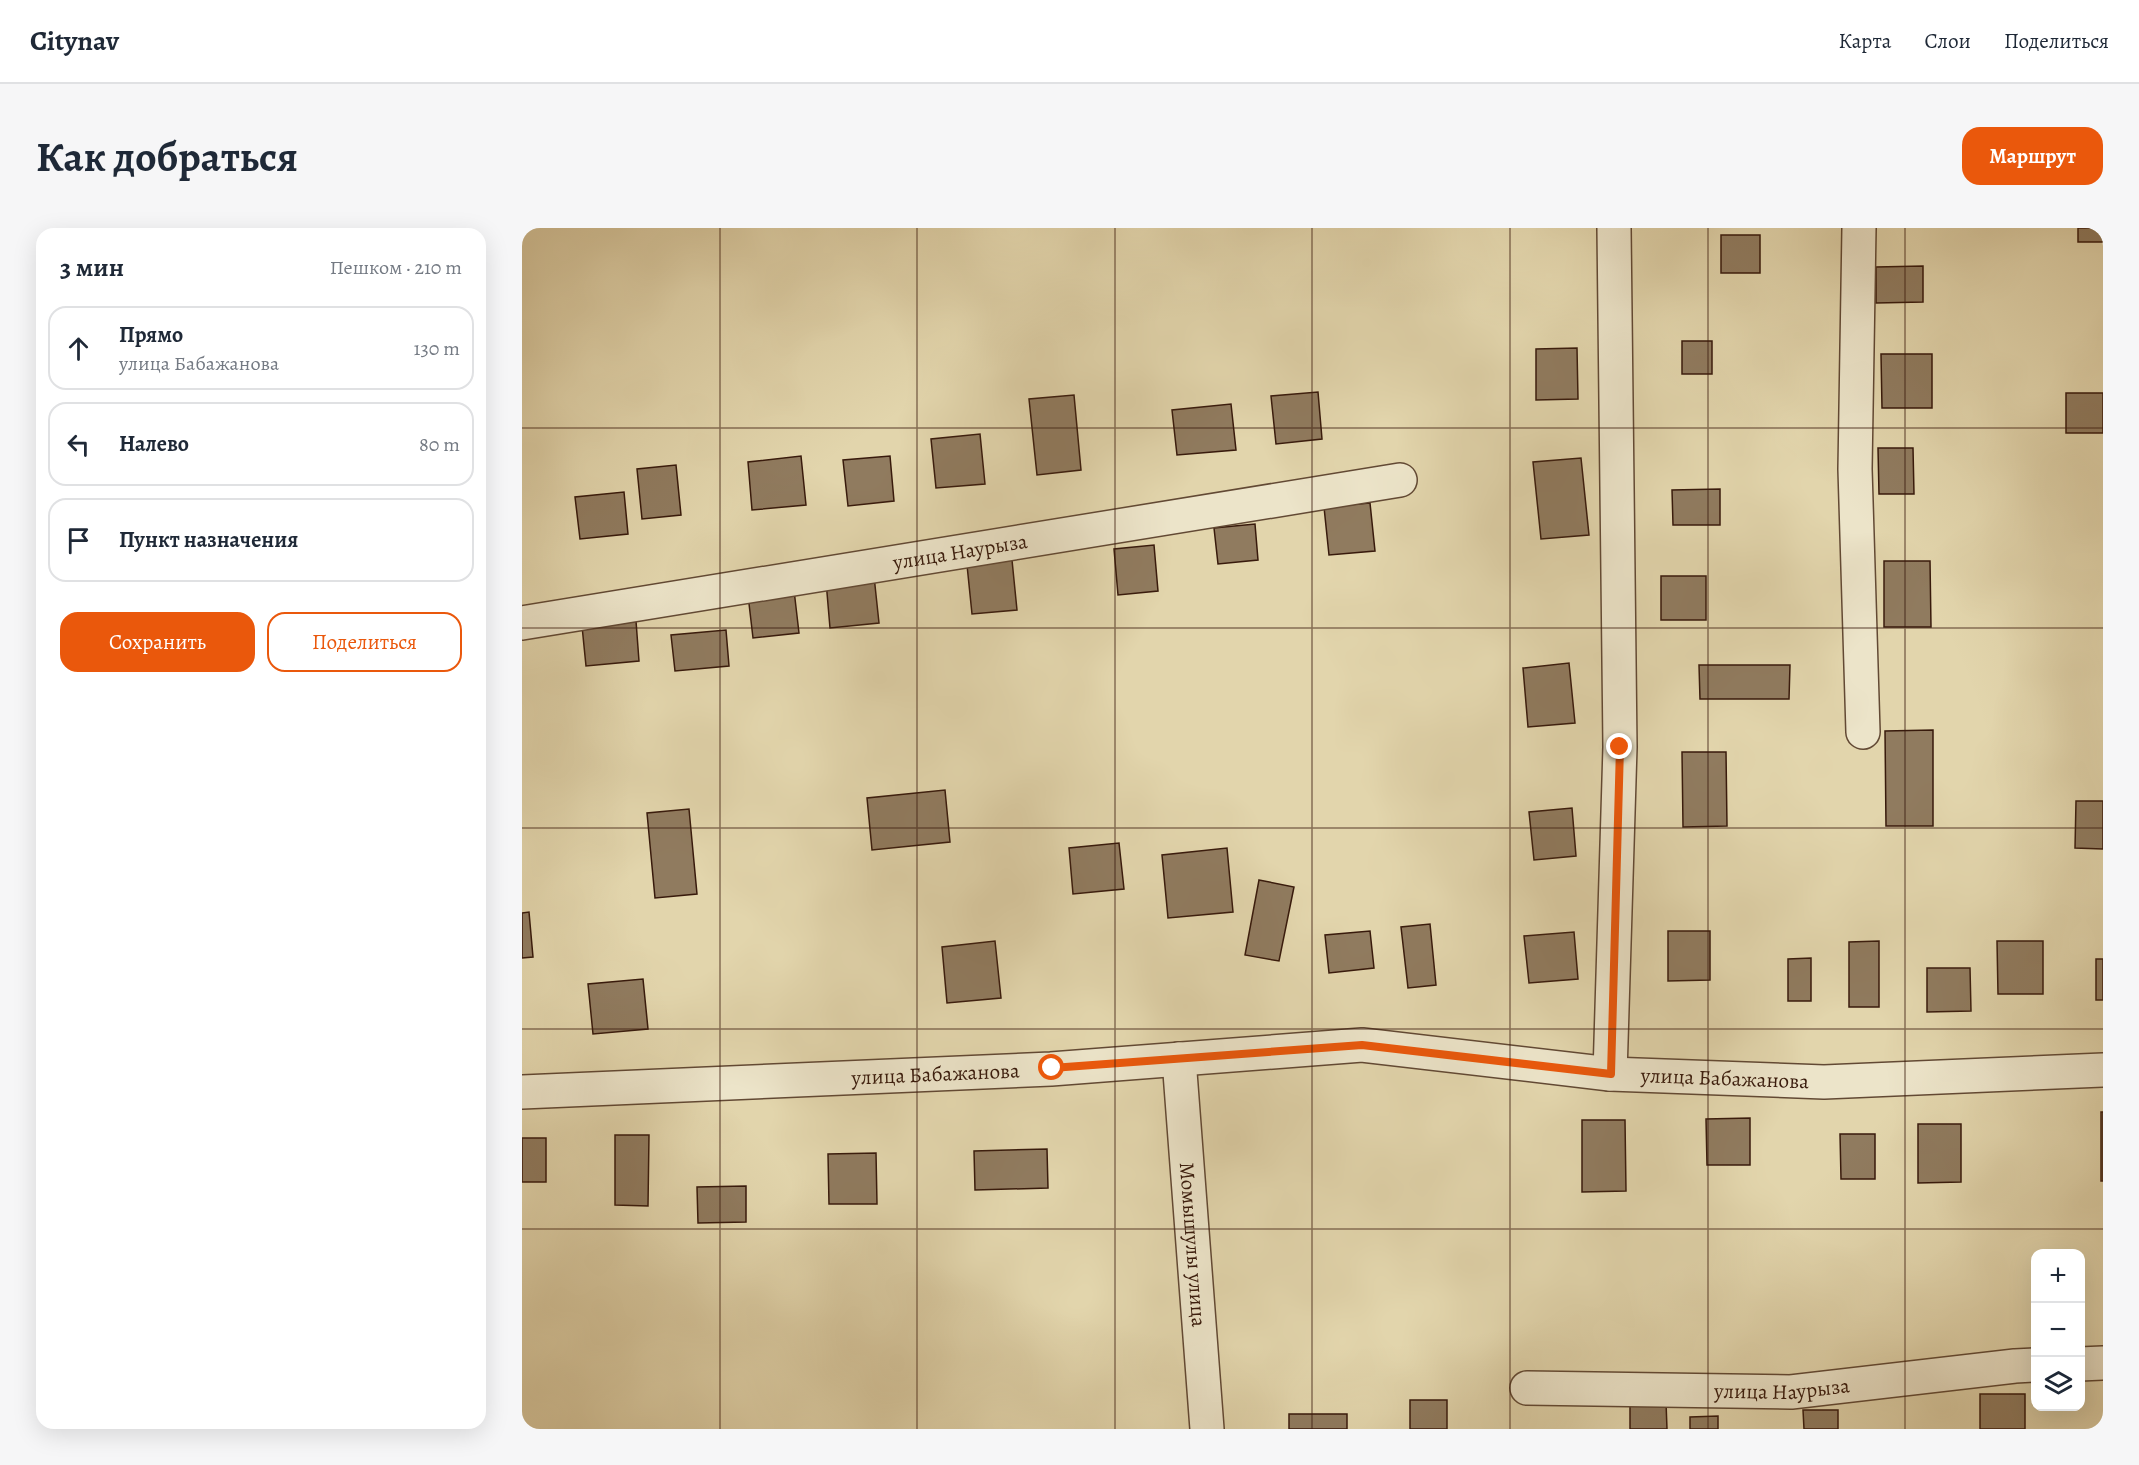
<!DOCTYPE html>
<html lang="ru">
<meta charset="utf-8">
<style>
body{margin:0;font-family:Alegreya,serif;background:#f6f6f7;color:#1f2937}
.controls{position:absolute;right:18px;bottom:18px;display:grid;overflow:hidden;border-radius:12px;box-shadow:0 6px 24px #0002}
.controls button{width:54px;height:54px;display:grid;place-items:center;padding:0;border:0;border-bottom:2px solid #e0e1e3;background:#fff;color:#1f2937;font:30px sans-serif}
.stop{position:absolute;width:18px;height:18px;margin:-14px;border:4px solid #ea580c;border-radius:50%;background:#fff}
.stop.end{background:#ea580c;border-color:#fff;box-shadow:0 2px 6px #0008}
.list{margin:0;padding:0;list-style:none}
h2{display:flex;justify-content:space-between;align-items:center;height:78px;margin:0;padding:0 24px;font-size:26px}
h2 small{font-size:20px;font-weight:400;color:#747a83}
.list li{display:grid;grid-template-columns:39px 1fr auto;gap:18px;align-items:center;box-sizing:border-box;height:84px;margin:0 12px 12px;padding:0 12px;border:2px solid #e0e1e3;border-radius:18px}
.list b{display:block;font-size:22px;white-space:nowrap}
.list p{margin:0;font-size:20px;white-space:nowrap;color:#747a83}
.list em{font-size:20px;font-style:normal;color:#747a83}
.actions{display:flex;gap:12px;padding:18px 24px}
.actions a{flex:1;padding:14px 0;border:2px solid #ea580c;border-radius:18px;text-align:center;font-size:21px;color:#ea580c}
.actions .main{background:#ea580c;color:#fff}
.icon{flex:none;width:33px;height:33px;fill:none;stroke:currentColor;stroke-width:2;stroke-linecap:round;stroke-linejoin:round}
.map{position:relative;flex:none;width:1581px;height:1201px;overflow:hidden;border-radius:18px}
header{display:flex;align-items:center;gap:36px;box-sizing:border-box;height:84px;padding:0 30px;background:#fff;border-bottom:2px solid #e0e1e3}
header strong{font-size:28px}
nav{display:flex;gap:33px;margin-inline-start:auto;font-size:21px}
.intro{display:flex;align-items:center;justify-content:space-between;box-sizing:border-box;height:144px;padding:0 36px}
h1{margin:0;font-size:42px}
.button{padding:15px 27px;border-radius:18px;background:#ea580c;color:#fff;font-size:21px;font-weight:700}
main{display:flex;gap:36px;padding:0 36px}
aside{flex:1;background:#fff;border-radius:18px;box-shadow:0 6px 24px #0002}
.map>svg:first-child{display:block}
.building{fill:#907b5f;stroke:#381a0c;stroke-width:1.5}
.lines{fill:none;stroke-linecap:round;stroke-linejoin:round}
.minor-casing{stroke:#624934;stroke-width:36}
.minor{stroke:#ece4c9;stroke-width:33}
.route{stroke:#ea580c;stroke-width:8}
.grid{fill:none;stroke:#381a0c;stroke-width:1.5;stroke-opacity:0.55}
.labels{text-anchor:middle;stroke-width:4.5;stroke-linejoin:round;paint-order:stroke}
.street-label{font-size:21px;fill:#381a0c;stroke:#ece4c9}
</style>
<header>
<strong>Citynav</strong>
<nav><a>Карта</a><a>Слои</a><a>Поделиться</a></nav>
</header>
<div class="intro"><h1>Как добраться</h1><a class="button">Маршрут</a></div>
<main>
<aside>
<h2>3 мин<small>Пешком · 210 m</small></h2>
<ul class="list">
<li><svg class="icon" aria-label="ahead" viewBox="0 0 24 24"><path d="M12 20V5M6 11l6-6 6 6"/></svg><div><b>Прямо</b><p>улица Бабажанова</p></div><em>130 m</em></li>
<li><svg class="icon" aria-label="left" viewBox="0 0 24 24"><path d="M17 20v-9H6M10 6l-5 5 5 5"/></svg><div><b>Налево</b></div><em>80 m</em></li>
<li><svg class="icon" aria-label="arrive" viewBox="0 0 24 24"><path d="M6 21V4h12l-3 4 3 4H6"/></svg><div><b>Пункт назначения</b></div></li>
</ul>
<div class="actions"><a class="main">Сохранить</a><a>Поделиться</a></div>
</aside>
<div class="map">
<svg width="1581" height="1201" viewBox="0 0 1581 1201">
<rect width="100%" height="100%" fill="#e2d5ac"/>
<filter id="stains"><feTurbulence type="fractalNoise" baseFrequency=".00333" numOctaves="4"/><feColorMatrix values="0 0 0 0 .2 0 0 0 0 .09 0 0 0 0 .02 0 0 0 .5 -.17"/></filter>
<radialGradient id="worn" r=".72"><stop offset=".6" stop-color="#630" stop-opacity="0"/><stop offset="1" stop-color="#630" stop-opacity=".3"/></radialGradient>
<path class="building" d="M1556 0H1581V14H1556Z
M1199 7H1238V45H1199Z
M1401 38V74L1354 75V39Z
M1160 113H1190V146H1160Z
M1055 120 1056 171 1014 172V121Z
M1359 126H1410V180H1360Z
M796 164 800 211 754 216 749 168Z
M1544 165H1581V205H1544Z
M552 167 559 242 515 247 507 171Z
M709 176 714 222 655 227 650 182Z
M458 206 463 256 414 260 409 211Z
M1356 220H1391L1392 266H1357Z
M279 228 284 277 230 282 226 234Z
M368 228 372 273 326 278 321 232Z
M1059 230 1067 307 1019 311 1011 234Z
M154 237 159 287 120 291 115 241Z
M1198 261V297H1151L1150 262Z
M102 264 106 306 58 311 53 269Z
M848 275 853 323 807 327 802 279Z
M733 296 736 332 696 336 692 300Z
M632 317 636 363 596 367 592 321Z
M490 332 495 382 450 386 445 337Z
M1362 333H1408L1409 399H1362Z
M352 348 357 395 308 400 304 353Z
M1139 348H1184V392H1139Z
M272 362 277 405 231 410 226 367Z
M114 393 117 433 64 438 60 398Z
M204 402 207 438 153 443 149 407Z
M1047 435 1053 495 1006 499 1001 440Z
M1177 437H1268L1267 471H1178Z
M1411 502V598H1364L1363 503Z
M1160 524H1204L1205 598 1161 599Z
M423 562 428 614 350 622 345 570Z
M1554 573H1581V621L1553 620Z
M1050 580 1054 628 1012 632 1007 584Z
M167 581 175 666 133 670 125 585Z
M597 615 602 661 551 666 547 620Z
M705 620 711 684 646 690 640 627Z
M737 652 772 659 757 733 723 727Z
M7 684 11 729 0 730V685Z
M908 696 914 757 886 760 879 699Z
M848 703 852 740 807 745 803 707Z
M1146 703H1188V752L1146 753Z
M1052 704 1056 751 1007 755 1002 708Z
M473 713 479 770 425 775 420 719Z
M1357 713V779H1327V714Z
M1475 713H1521V766H1476Z
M1289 730V773H1266V731Z
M1574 731H1581V772H1574Z
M1405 740H1448L1449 783 1405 784Z
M121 751 126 801 71 806 66 756Z
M1579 884H1581V953H1579Z
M1228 890V937H1185L1184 891Z
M1060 892H1103L1104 963 1060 964Z
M1396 896H1439V954L1396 955Z
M1318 906H1353V951H1319Z
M93 907H127L126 978 93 977Z
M0 910H24V954H0Z
M525 921 526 960 453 962 452 923Z
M354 925 355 976H307L306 926Z
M224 958V994L176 995 175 959Z
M1458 1166H1503V1201H1458Z
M888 1172H925V1201H888Z
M1144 1174 1145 1201H1108V1175Z
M1281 1182H1316V1201H1282Z
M767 1186H825V1201H767Z
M1196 1188V1201H1168V1189Z"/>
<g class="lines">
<g class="minor-casing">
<g id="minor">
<path d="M1337 0 1333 241 1341 504"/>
<path id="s1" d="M0 395 878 252"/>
<path id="s2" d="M657 831 685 1201"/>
<path d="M1088 846 1098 519 1092 0"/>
<path id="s3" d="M0 864 529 841 840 817 1088 846 1302 854 1581 842"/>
<path d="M1558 1136 1581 1135"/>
<path id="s4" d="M1005 1160 1269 1164 1493 1138 1514 1137"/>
</g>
</g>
<use href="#minor" class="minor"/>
</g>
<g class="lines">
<path class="route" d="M530 840 840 817 1089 846 1098 519"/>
</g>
<path class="grid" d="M198 0V1201M395 0V1201M593 0V1201M790 0V1201M988 0V1201M1186 0V1201M1383 0V1201M0 200H1581M0 400H1581M0 600H1581M0 801H1581M0 1001H1581"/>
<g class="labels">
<g class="street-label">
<text dy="7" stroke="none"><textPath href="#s1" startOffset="444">улица Наурыза</textPath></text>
<text dy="7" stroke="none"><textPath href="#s3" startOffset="414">улица Бабажанова</textPath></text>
<text dy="7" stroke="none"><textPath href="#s3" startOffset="1206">улица Бабажанова</textPath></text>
<text dy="7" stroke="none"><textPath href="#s2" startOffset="186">Момышулы улица</textPath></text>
<text dy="7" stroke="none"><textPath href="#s4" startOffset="255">улица Наурыза</textPath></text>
</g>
</g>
<rect width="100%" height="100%" filter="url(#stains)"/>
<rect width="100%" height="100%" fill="url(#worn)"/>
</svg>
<div class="controls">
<button>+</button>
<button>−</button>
<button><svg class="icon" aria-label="layers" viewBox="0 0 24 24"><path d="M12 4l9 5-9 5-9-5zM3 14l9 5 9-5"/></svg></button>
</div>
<div class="stop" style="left:530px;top:840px"></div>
<div class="stop end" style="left:1098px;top:519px"></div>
</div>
</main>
